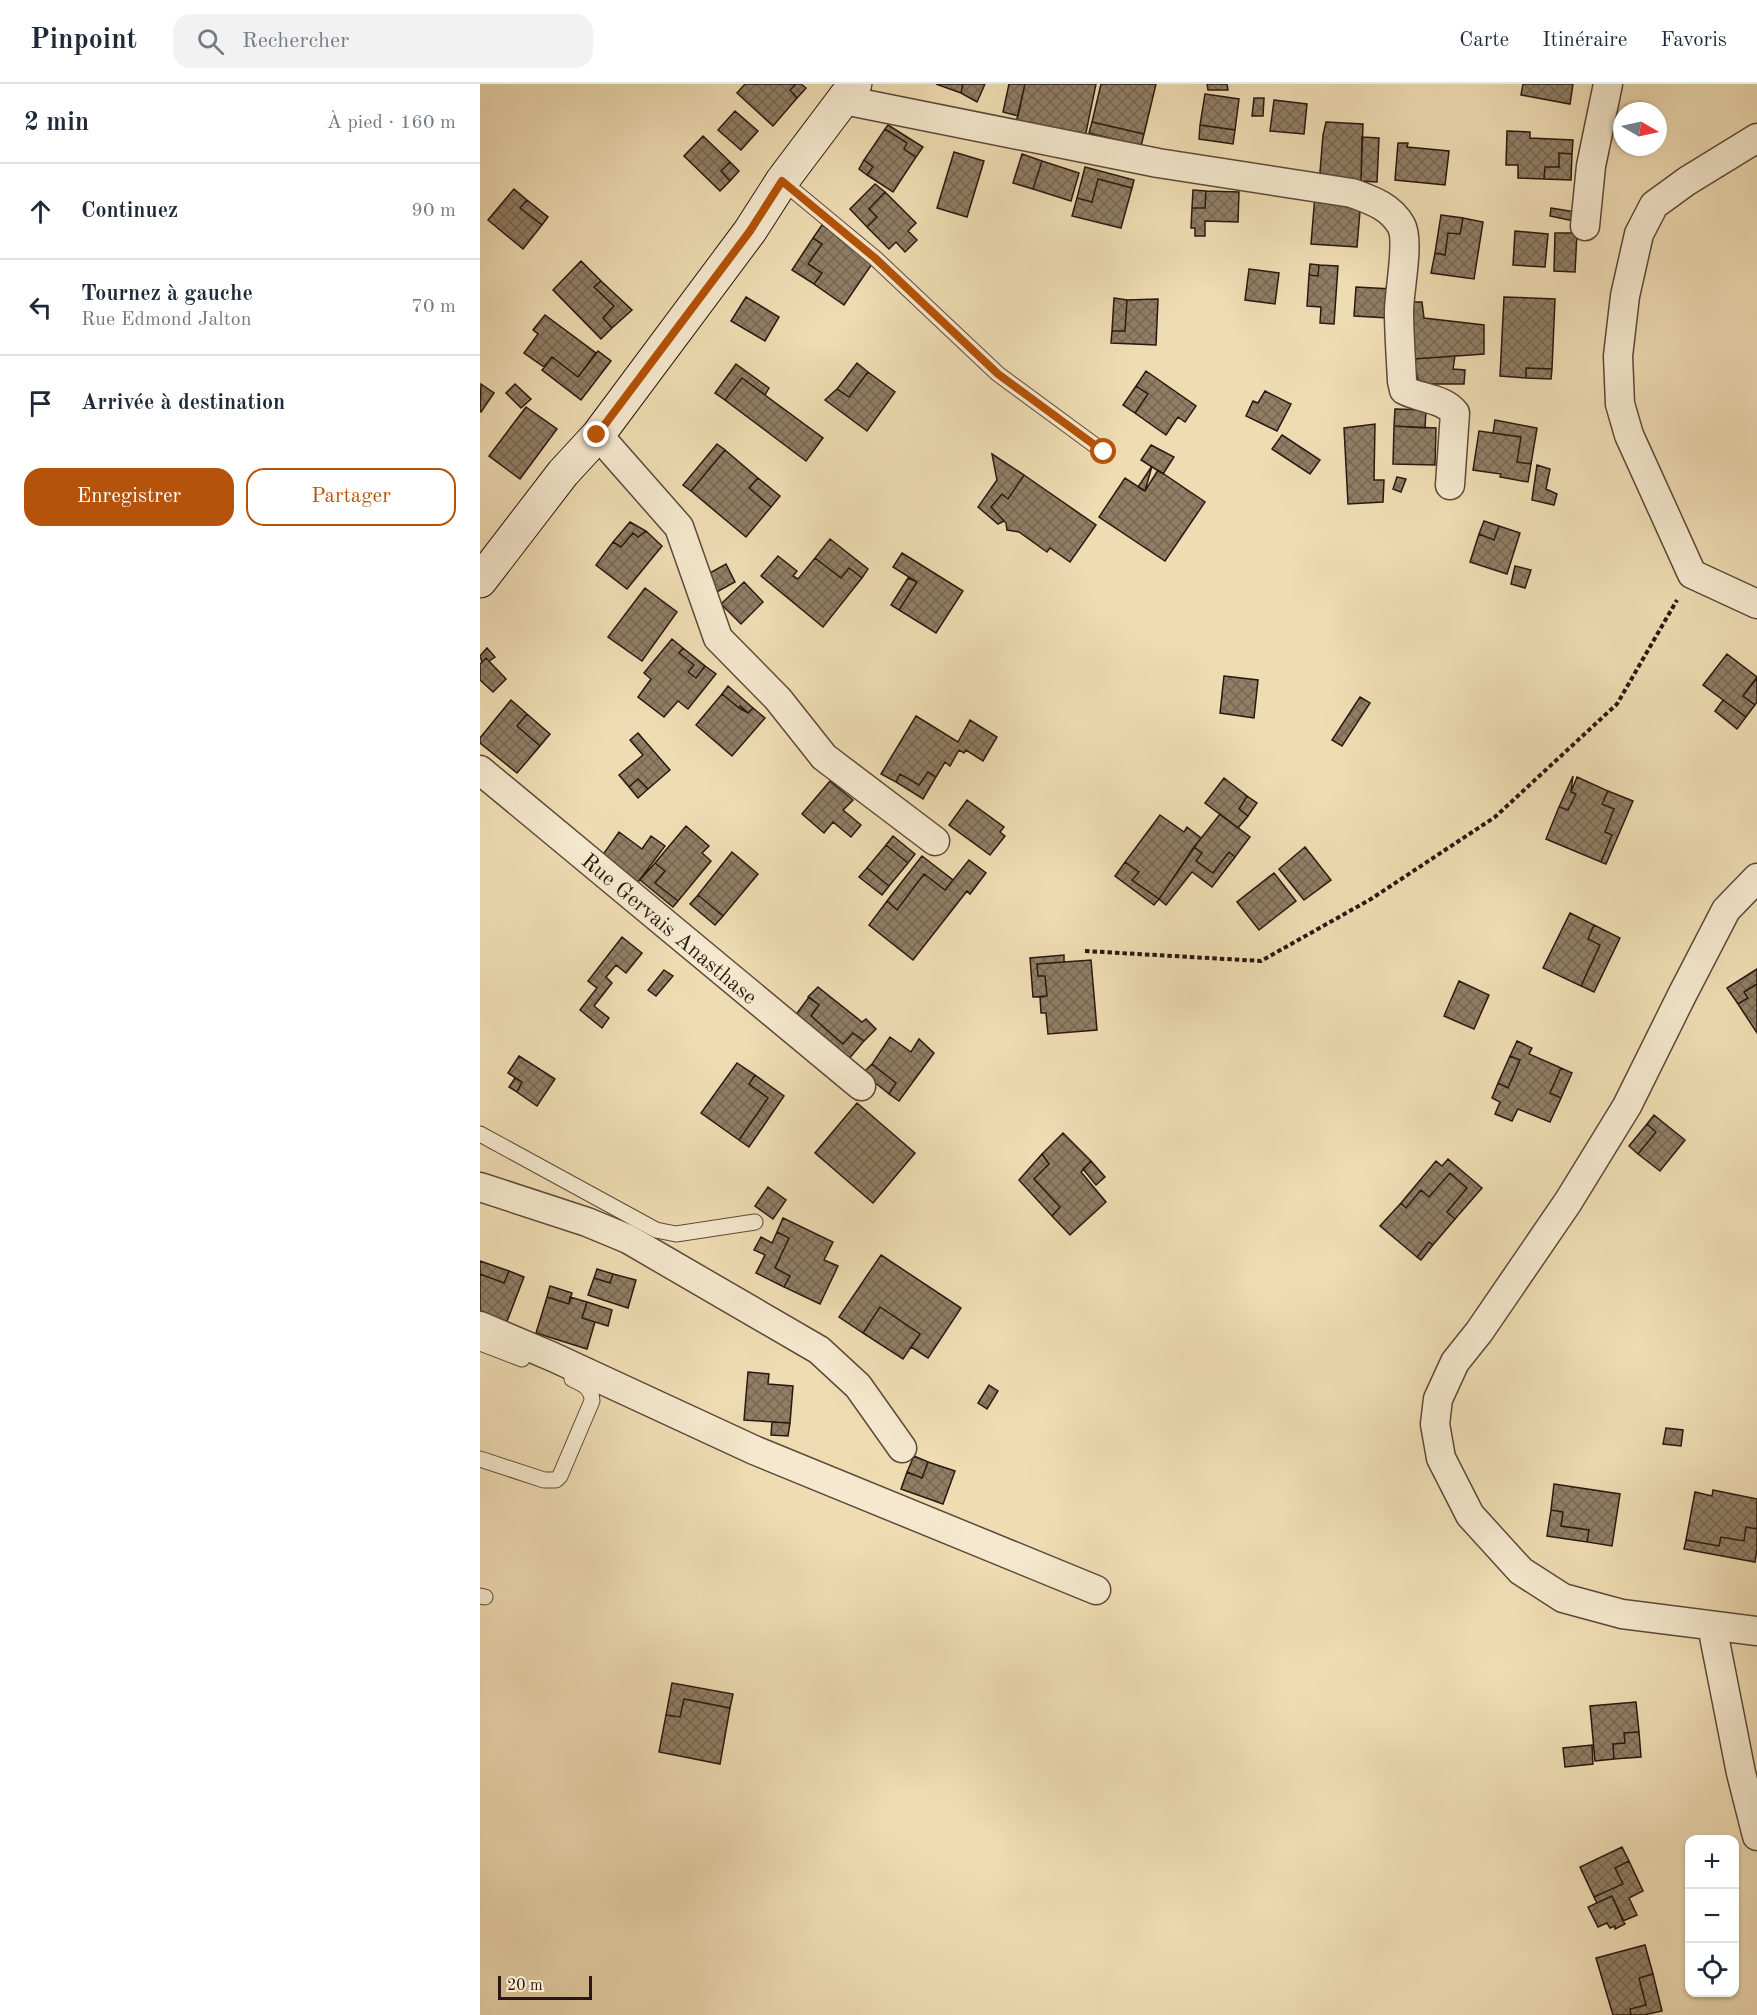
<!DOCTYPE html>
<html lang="fr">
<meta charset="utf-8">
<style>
body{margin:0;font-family:"Old Standard TT",serif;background:#f2f2f3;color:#1f2937}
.controls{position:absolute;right:18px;bottom:18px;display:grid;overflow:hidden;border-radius:12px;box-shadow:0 2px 4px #0004}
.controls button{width:54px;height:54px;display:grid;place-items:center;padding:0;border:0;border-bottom:2px solid #e0e1e3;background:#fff;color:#1f2937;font:30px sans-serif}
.compass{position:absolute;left:1133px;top:18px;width:54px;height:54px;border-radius:50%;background:#fff;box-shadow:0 2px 4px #0004;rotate:99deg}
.scale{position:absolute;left:18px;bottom:15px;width:94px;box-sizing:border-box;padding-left:6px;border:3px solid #2a1810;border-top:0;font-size:16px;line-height:21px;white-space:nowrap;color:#2a1810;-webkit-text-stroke:4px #f5e8ce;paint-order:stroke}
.stop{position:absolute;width:18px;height:18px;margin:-14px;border:4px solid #b45309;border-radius:50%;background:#fff}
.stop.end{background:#b45309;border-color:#fff;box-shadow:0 2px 6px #0008}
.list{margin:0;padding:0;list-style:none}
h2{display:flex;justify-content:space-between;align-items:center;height:78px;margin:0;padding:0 24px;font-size:26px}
h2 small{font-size:20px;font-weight:400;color:#747a83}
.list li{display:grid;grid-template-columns:39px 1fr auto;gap:18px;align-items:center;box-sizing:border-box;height:96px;padding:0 24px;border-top:2px solid #e0e1e3}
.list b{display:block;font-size:22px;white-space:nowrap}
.list p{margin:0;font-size:20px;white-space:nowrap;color:#747a83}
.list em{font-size:20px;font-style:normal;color:#747a83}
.actions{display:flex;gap:12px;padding:18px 24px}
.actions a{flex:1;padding:14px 0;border:2px solid #b45309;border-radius:18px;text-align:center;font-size:21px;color:#b45309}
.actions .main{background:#b45309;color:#fff}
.icon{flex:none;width:33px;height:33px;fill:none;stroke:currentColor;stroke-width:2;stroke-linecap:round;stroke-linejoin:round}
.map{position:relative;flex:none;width:1277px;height:1931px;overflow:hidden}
header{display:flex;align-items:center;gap:36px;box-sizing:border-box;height:84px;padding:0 30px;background:#fff;border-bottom:2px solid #e0e1e3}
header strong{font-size:28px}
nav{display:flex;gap:33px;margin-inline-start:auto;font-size:21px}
.search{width:420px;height:54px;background:#f2f2f3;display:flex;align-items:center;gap:15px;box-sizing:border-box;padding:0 21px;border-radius:18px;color:#747a83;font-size:22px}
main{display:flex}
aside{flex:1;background:#fff}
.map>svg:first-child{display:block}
.building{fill:url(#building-cross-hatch);stroke:#2a1810;stroke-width:1.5}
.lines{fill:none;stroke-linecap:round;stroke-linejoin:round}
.lane-casing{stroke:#5b4939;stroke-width:17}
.street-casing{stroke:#5b4939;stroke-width:31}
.secondary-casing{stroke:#2a1810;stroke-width:35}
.path{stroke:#2a1810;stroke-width:4;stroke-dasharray:4.5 3;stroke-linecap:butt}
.lane{stroke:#f5e8ce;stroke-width:15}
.street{stroke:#f5e8ce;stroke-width:28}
.secondary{stroke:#f5e8ce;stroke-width:33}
.route{stroke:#b45309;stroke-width:8}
.labels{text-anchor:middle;stroke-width:4.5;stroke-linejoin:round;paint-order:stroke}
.street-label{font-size:22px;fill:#2a1810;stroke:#f5e8ce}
</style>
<header>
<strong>Pinpoint</strong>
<div class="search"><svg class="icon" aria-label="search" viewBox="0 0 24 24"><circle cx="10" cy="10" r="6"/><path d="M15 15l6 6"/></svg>Rechercher</div>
<nav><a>Carte</a><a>Itinéraire</a><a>Favoris</a></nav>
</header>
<main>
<aside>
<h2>2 min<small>À pied · 160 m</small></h2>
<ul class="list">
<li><svg class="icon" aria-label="ahead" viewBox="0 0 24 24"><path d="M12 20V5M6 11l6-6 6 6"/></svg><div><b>Continuez</b></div><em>90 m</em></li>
<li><svg class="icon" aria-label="left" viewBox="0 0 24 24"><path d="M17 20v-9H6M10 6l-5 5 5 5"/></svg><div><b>Tournez à gauche</b><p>Rue Edmond Jalton</p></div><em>70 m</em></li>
<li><svg class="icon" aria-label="arrive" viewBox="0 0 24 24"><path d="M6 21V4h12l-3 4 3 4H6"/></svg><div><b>Arrivée à destination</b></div></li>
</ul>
<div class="actions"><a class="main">Enregistrer</a><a>Partager</a></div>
</aside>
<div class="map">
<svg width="1277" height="1931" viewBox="0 0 1277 1931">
<defs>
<pattern id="building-cross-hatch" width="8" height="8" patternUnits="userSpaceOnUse" patternTransform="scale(1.5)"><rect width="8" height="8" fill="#907e65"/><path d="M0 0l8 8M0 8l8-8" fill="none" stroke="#766652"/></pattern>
</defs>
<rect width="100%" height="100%" fill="#efdcb3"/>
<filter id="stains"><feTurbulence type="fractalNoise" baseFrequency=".00333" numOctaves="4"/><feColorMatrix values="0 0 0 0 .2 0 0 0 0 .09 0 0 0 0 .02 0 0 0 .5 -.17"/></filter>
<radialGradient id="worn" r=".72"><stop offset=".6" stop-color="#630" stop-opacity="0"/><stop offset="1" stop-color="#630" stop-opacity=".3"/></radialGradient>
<path class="building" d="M265 0H316L310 6 317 14 293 42 257 9Z
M316 0H321L326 4 317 14 310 6Z
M456 0H483L481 9Z
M483 0H505L497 18 481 9Z
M529 0H545L538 32 523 28Z
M545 0H616L604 58 535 43Z
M621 0H676L664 50 612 38Z
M727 0H747L748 6H728Z
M1043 0H1093L1090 20 1041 11Z
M725 10 759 15 755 46 720 41Z
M774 14H784L783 32H772Z
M794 16 827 20 824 50 790 47Z
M255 27 278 47 261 66 238 46Z
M612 38 664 50 661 62 609 49Z
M846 38 883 40 881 97H849L840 88 843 51Z
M408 41 443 63 436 73 424 65 427 59 405 45Z
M720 41 755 46 753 60 719 55Z
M405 45 427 59 424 65 436 73 413 108 387 91 393 83 384 76Z
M1027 47 1050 48V54L1093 56 1092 70 1079 69V83H1065L1064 95 1038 94V81H1026Z
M223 52 250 78 241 87 250 97 240 107 204 72Z
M882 53 899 54 897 98 881 97Z
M918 59H928L927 63 969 67 965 101 915 96Z
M474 68 504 77 487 133 457 124Z
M1079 69 1092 70 1091 96 1064 95 1065 83H1079Z
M542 70 562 77 553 105 533 99Z
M384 76 393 83 387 91 379 85Z
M562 77 599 89 591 117 553 105Z
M250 78 259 87 250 97 241 87Z
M605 83 654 96 652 104 618 95 612 118 597 114Z
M618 95 652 104 641 144 592 132 597 114 612 118Z
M395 100 405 108 389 125 397 133 387 143 370 125Z
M34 105 47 116 40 124 62 141 43 165 8 136Z
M713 106 726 107 725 124H712Z
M726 107 759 108 758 138 725 137V152H715V144H711L712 124H725Z
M405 108 436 139 428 147 437 156 425 168 416 158 409 165 387 143 397 133 389 125Z
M835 111 881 115 877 163 831 160Z
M47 116 68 133 62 141 40 124Z
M1071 124 1096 128 1094 137 1070 132Z
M961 131 983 134 980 150 968 149 965 171 955 169Z
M983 134 1003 138 994 195 951 189 955 169 965 171 968 149 980 150Z
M342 141 394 177 364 221 334 200 342 189 328 180 342 160 333 154Z
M1035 147 1068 150 1065 183 1033 181Z
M1075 149H1097L1095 188 1074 187Z
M333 154 342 160 328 180 342 189 334 200 312 186Z
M101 177 121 197 114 203 134 222 123 234 132 244 121 255 73 206Z
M830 180 839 181 838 192 829 191Z
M839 181 858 182 854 240 840 239 841 223 827 222 829 191 838 192Z
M769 185 799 189 795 220 765 216Z
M121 197 152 226 132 244 123 234 134 222 114 203Z
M876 203 912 205 908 234 874 232Z
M266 213 299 233 285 257 251 237Z
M1024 213 1075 215 1072 285 1046 284V294L1020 292Z
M634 214 647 216 645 247H632Z
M678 215 676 261 631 259 632 247H645L647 216Z
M930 218H942L944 234 1004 241V270L934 275Z
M65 231 116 269 98 293 72 273 64 283 44 269 58 250 53 246Z
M118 267 131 277 101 316 62 286 72 273 98 293Z
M975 272 973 285 985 286 984 300H940L934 283V275Z
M377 279 388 288 369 313 357 305Z
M256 280 289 304 285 311 262 294 245 316 235 309Z
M1046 284 1072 285 1071 295 1046 294Z
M666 287 716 322 705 338 698 333 686 351 655 329 668 310 656 302Z
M388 288 415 308 387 347 345 316 357 305 369 313Z
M262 294 343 354 326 377 245 316Z
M1 300 14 309 1 328 0 327Z
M35 300 51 315 41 324 26 309Z
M656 302 668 310 655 329 643 321Z
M785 307 811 320 797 347 766 332 773 317 778 319Z
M46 323 77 345 40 395 9 372Z
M915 325 946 326 945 344 914 342Z
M1015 336 1057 344 1051 380 1037 378 1041 353 1013 349Z
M895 340 894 396H904L903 418 868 420 864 344Z
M914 342 956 344 955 381 913 380Z
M999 347 1041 353 1037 378 1051 380 1048 398 1020 393 1021 390 993 386Z
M802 351 840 376 830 390 792 365Z
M237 360 245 366 211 407 203 401Z
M671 361 694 373 683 390 661 376Z
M245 366 278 394 269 404 291 423 266 453 211 407Z
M512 370 544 391 528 415 522 410 511 423 524 437 518 440 498 423 517 396Z
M1057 381 1070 385 1066 405 1077 410 1074 421 1052 416Z
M672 382 665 407 658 403Z
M678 386 725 418 685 477 619 433 645 394 665 407Z
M544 391 616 441 590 478 570 464 567 468 539 448 527 446 526 439 511 423 522 410 528 415Z
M917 393 926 395 921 408 913 405Z
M278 394 300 412 291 423 269 404Z
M1004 437 1019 442 1014 456 999 450Z
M150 438 166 447 158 453 153 449 141 463 133 458Z
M1019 442 1040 449 1027 490 990 478 999 450 1014 456Z
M166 447 182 462 147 505 116 481 133 458 141 463 153 449 158 453Z
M350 455 388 485 382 494 369 484 361 494 335 474Z
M422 469 483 507 456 549 419 526 437 498 413 483Z
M298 472 317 487 313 492 318 495 335 474 361 494 369 484 382 494 343 543 281 492Z
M246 480 255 498 235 509 226 491Z
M1035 482 1051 486 1045 504 1031 500Z
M428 494 437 498 419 526 411 521Z
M264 498 283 518 261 540 241 520Z
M165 504 197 528 162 577 128 553Z
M192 555 203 564 199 569 214 581 208 588 216 594 225 582 236 590 208 625 198 617 184 633 158 613 171 595 164 589Z
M7 564 15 573 9 577 6 574 2 578 0 572Z
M203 564 225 582 216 594 208 588 214 581 199 569Z
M1247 570 1277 593 1263 612 1275 621 1266 633 1223 601Z
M6 574 26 595 13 608 0 596V580Z
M744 592 778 596 774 634 740 629Z
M1277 594V618L1275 621 1263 612Z
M248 602 273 624 268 629 260 622 259 624 242 610Z
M242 610 259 624 268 629 273 624 285 634 252 672 216 641Z
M880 613 890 619 862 662 852 656Z
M31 616 47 630 37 642 60 662 37 689 0 659V654Z
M1243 616 1266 633 1257 645 1235 627Z
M47 630 70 650 60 662 37 642Z
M436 632 478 658 490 636 517 653 503 677 486 666 484 669 479 666 470 682 465 678 456 693 448 688 439 701 420 690 416 698 401 690Z
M158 649 190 686 168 705 158 695 149 703 139 691 163 671 150 656Z
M448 688 456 693 443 715 416 698 420 690 439 701Z
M1093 692 1091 708 1096 710 1088 726 1079 723Z
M1097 693 1128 707 1122 720 1134 725 1125 748 1132 751 1121 778 1066 755 1079 723 1088 726 1096 710 1091 708Z
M744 694 767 712 759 725 768 732 758 744 725 719Z
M158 695 168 705 158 714 149 703Z
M350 697 373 716 363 726 381 741 371 753 353 738 344 749 322 730Z
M1128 707 1153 717 1126 780 1121 778 1132 751 1125 748 1134 725 1122 720Z
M767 712 777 719 768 732 759 725Z
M487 716 524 743 520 748 525 752 510 771 469 741Z
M740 730 770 753 755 773 749 768 733 789 716 777 722 769 714 763Z
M680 731 704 748 707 743 721 754 679 815 652 796 659 788 645 778Z
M206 742 229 762 222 769 231 777 198 817 175 799 185 787 175 779Z
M139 748 162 765 171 752 185 762 158 798 122 772Z
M413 752 435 770 428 779 406 761Z
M406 761 428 779 409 802 387 784Z
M714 763 722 769 716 777 733 789 749 768 755 773 732 803 712 788 686 821 679 815Z
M825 763 851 796 824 816 799 785Z
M252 768 278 790 243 832 218 811Z
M442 772 473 796 465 806 444 790 417 826 407 817Z
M489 776 506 789 490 810 487 807 433 876 389 841 407 817 417 826 444 790 465 806Z
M645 778 659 788 652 796 679 815 674 821 635 792Z
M175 779 185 787 175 799 198 817 193 823 160 796Z
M387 784 409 802 402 811 379 793Z
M794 789 816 817 779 846 757 818Z
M218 811 243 832 235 841 210 820Z
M1090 829 1114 841 1108 855 1120 861 1101 902 1063 884Z
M1114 841 1140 854 1114 908 1101 902 1120 861 1108 855Z
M142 853 162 869 146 889 136 881 126 893 132 899 114 922 129 934 122 944 100 926 117 904 108 897Z
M584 871V878L557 880 558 892H565L567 912 553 913 550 874Z
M611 876 617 946 568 950 566 929H561L560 913 567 912 565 892H558L557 880Z
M1277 885V900L1264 908 1268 914 1258 920 1247 904Z
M184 886 193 892 176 912 168 906Z
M979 897 1009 911 994 945 964 932Z
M1277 900V949L1258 920 1268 914 1264 908Z
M338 903 382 938 386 935 396 945 384 957 373 949 363 960 331 932 339 921 328 913Z
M329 913 339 921 331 932 363 960 373 949 384 957 368 976 315 932Z
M410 953 431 968 439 955 454 969 419 1017 409 1010 416 999 392 980Z
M1037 957 1052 964 1049 970 1081 984 1070 1009 1081 1014 1070 1038 1038 1025 1032 1037 1015 1030 1020 1018 1012 1014 1018 999 1028 1004 1040 976 1030 972Z
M39 972 75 995 57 1022 37 1008 42 998 28 989Z
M1030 972 1040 976 1028 1004 1018 999Z
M257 979 275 991 269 1000 288 1014 259 1056 221 1029Z
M392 980 416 999 409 1010 383 989Z
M1081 984 1092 989 1081 1014 1070 1009Z
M275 991 304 1012 269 1063 259 1056 288 1014 269 1000Z
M35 994 42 998 37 1008 29 1003Z
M377 1019 435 1069 393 1119 335 1069Z
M1174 1031 1205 1056 1180 1087 1158 1070 1176 1048 1167 1040Z
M1167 1040 1176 1048 1158 1070 1149 1062Z
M583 1049 611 1077 601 1088 626 1118 590 1151 572 1132 580 1123 554 1095 569 1080 562 1070Z
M562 1070 569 1080 554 1095 580 1123 572 1132 539 1096Z
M968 1075 1002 1104 975 1135 967 1128 987 1104 970 1089 949 1113 941 1106 926 1124 921 1119 956 1077 962 1082Z
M611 1077 625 1093 616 1101 603 1085Z
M970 1089 987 1104 967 1128 975 1135 953 1161 949 1158 937 1173 900 1142 921 1119 926 1124 941 1106 949 1113Z
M288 1103 306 1116 293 1135 275 1122Z
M303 1134 353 1158 344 1176 358 1182 340 1220 304 1203 310 1192 295 1184 309 1154 297 1148Z
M297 1148 309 1154 295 1184 310 1192 304 1203 276 1189 285 1171 274 1166 281 1153 292 1159Z
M949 1158 953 1161 941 1176 937 1173Z
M401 1171 481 1224 448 1274 431 1263 440 1250 400 1223 383 1249 359 1233Z
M0 1177 29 1187 24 1199 0 1190Z
M117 1185 133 1190 130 1199 114 1194Z
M29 1187 44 1193 24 1245 0 1235V1190L24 1199Z
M133 1190 156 1196 148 1224 108 1211 114 1194 130 1199Z
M70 1202 92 1209 89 1220 67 1213Z
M67 1213 89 1220 90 1213 107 1218 102 1234 115 1238 107 1265 56 1249Z
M107 1218 132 1226 128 1242 102 1234Z
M400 1223 440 1250 423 1275 383 1249Z
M268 1288 289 1290 288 1300 313 1302 310 1339 264 1336Z
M509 1301 518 1307 507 1325 498 1319Z
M292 1338 310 1339 308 1352 291 1351Z
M1186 1344 1203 1346 1201 1362 1183 1360Z
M434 1372 448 1378 442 1394 427 1388Z
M448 1378 475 1387 463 1420 421 1405 427 1388 442 1394Z
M1074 1400 1140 1410 1132 1462 1107 1458 1109 1446 1081 1442 1083 1428 1071 1426Z
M1233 1406 1277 1415V1445L1266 1443 1264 1457 1241 1453 1239 1462 1206 1456 1215 1408 1232 1412Z
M1071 1426 1083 1428 1081 1442 1109 1446 1107 1458 1067 1452Z
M1266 1443 1277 1445V1465L1275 1478 1204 1465 1206 1456 1239 1462 1241 1453 1264 1457Z
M192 1599 253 1610 250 1624 204 1615 200 1633 186 1631Z
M204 1615 250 1624 240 1680 179 1668 186 1631 200 1633Z
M1156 1618 1159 1648 1144 1649 1145 1659 1133 1660 1134 1675 1115 1677 1110 1622Z
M1159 1648 1161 1673 1134 1675 1133 1660 1145 1659 1144 1649Z
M1112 1661 1113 1680 1085 1683 1083 1664Z
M1142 1763 1149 1777 1135 1784 1143 1800 1114 1813 1100 1783Z
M1149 1777 1163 1807 1149 1814 1157 1831 1143 1837 1132 1812 1117 1819 1114 1813 1143 1800 1135 1784Z
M1132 1812 1145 1840 1135 1845V1842L1130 1844 1127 1839 1118 1843 1108 1823Z
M1165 1861 1173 1890 1159 1894 1166 1921 1150 1925 1151 1931H1133L1116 1874Z
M1173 1890 1182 1927 1164 1931H1151L1150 1925 1166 1921 1159 1894Z"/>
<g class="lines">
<g class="lane-casing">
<path id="lane" d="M302 97 395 174 518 290 624 368
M0 1050 176 1146 196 1150 275 1138
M0 1259 42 1275
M0 1375 64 1396H76L80 1392 112 1317C112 1304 103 1300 92 1295
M0 1512 5 1513"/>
</g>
<g class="street-casing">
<path id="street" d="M364 16 678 79 872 109C891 116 910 122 921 141 930 157 919 207 919 227 919 250 921 274 922 297L924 306C941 315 963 314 975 329L970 401
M1277 54 1207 97 1174 121 1159 150 1145 212 1138 272 1140 320 1149 351 1212 490 1277 520
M1105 142 1111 82 1128 0
M118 351 199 443 238 554 298 615 344 673 455 757
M0 686 381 1002
M1277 794 1246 826 1202 911 1147 1022 1088 1118 999 1248 975 1278 958 1315 955 1340 961 1374 990 1431 1041 1487 1083 1514 1142 1530 1277 1547
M0 1103 107 1138 148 1155 339 1266 378 1302 422 1364
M0 1242 73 1273 274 1366 616 1506
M1232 1542 1261 1689 1277 1752"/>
</g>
<g class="secondary-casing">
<path id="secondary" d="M0 497 83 389 118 351 270 147 302 97 375 0"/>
</g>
<path class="path" d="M605 867 781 877 891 815 1015 733 1137 620 1197 516"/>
<use href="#lane" class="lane"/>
<use href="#street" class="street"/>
<use href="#secondary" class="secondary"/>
</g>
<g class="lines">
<path class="route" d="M117 351 270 147 302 97 395 174 518 290 624 368"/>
</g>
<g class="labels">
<g class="street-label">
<text transform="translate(190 844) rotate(40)" y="8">Rue Gervais Anasthase</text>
</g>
</g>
<rect width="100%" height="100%" filter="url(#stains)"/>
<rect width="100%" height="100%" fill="url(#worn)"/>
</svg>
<div class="controls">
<button>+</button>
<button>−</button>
<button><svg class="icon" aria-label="locate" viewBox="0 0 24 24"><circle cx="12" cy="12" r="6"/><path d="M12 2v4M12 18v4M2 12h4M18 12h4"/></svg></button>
</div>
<svg class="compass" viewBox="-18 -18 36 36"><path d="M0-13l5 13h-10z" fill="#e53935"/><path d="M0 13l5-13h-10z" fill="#747a83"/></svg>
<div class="scale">20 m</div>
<div class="stop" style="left:624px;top:368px"></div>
<div class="stop end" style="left:117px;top:351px"></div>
</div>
</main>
